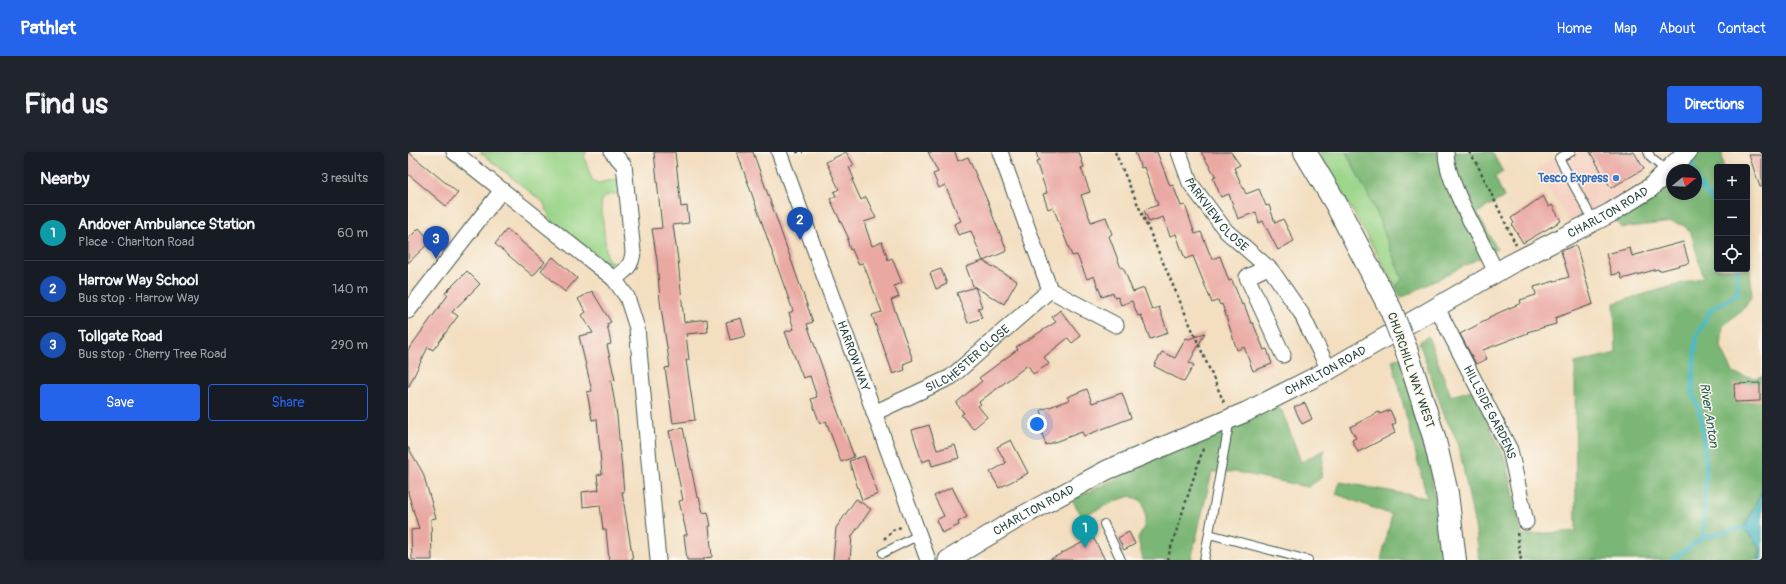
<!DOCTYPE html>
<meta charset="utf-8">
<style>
body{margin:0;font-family:Pangolin,sans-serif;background:#20242c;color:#f1f3f6}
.controls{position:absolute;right:12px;top:12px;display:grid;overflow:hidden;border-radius:4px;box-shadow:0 2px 6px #0003}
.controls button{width:36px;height:36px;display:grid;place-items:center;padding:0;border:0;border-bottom:1px solid #363941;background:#171b24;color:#f1f3f6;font:20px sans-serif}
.compass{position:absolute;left:1258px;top:12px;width:36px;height:36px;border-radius:50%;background:#171b24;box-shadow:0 2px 6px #0003;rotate:72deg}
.you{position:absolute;left:629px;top:272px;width:14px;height:14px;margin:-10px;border:3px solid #fff;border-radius:50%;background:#1a73e8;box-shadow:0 0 0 6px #1a73e833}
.badge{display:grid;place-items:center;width:26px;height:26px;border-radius:50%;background:#2563eb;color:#fff;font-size:13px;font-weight:700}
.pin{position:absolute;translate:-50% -33px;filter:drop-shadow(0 1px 2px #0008)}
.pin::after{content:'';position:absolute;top:21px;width:14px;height:12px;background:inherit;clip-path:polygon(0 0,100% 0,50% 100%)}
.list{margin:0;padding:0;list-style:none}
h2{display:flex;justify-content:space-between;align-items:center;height:52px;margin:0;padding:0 16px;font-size:17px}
h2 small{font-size:13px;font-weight:400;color:#9ea1a6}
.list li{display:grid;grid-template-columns:26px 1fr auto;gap:12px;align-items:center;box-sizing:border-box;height:56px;padding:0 16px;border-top:1px solid #363941}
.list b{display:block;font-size:15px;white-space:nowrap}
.list p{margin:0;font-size:13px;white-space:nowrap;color:#9ea1a6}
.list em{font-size:13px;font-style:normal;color:#9ea1a6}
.actions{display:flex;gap:8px;padding:12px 16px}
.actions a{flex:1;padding:9px 0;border:1px solid #2563eb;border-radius:4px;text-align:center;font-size:14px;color:#2563eb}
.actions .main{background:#2563eb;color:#fff}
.icon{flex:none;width:22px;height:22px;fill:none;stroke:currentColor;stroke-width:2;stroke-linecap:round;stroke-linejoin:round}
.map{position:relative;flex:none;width:1354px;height:408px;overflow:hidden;border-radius:4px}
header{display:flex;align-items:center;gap:24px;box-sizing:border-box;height:56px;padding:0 20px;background:#2563eb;color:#fff}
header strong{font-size:19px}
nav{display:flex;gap:22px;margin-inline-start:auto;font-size:14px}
.intro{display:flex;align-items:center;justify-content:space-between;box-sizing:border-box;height:96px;padding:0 24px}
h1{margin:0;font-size:28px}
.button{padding:10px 18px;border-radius:4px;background:#2563eb;color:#fff;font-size:14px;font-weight:700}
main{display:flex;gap:24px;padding:0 24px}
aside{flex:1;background:#171b24;border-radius:4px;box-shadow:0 2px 6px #0003}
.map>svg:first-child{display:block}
.built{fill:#f5d2c2}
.green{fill:#99d488;stroke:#5c885e}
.forest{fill:#7ab674;stroke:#4c7a54}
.water{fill:#4bb9c4;stroke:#357b7c}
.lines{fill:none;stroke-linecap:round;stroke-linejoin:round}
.stream{stroke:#4bb9c4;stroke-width:4.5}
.building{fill:#eaa8a3}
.service-casing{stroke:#3f5549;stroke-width:10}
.minor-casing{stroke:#3f5549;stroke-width:17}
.tertiary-casing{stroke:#3f5549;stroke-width:21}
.primary-casing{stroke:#3f5549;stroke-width:24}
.path{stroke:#3f5549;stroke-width:2.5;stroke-dasharray:3 3;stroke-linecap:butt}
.service{stroke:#fff;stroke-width:8}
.minor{stroke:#fff;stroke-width:15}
.tertiary{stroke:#fff;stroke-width:19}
.primary{stroke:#fff;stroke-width:22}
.primary-bridge-casing{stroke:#3f5549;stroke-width:24;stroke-linecap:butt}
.primary-bridge{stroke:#fff;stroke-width:22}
.shop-dot{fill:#3f7fe0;stroke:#fbf7ec;stroke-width:1.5}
.labels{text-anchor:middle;stroke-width:3;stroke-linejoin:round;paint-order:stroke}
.shop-label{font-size:12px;font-weight:bold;fill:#366cbe;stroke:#fbf7ec;text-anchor:end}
.street-label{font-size:12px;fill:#1f3d34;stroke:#fbf7ec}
.water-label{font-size:13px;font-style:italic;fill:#2a5c58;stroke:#fbf7ec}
</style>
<header>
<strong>Pathlet</strong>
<nav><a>Home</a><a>Map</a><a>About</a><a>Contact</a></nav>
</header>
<div class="intro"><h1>Find us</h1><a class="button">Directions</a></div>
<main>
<aside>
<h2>Nearby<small>3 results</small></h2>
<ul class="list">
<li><span class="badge" style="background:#0f9aa8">1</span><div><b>Andover Ambulance Station</b><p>Place · Charlton Road</p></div><em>60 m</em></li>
<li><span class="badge" style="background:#1a4fb4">2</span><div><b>Harrow Way School</b><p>Bus stop · Harrow Way</p></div><em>140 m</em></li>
<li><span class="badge" style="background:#1a4fb4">3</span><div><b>Tollgate Road</b><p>Bus stop · Cherry Tree Road</p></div><em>290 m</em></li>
</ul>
<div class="actions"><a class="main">Save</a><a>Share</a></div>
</aside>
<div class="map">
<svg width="1354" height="408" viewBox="0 0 1354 408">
<rect width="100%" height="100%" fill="#fbf7ec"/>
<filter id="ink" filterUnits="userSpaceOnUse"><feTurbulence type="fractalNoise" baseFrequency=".025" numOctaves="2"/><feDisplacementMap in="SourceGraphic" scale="8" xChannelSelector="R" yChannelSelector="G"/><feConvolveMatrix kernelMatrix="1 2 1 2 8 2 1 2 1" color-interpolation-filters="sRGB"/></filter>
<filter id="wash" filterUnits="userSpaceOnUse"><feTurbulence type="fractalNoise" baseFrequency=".012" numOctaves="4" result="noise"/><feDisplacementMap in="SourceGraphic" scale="16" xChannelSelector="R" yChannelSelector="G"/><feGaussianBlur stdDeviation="0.9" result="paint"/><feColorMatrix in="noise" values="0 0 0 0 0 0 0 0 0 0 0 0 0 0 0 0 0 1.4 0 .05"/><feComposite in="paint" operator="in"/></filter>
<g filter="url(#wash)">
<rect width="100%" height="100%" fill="#f3dec0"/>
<path class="built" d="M1156 0H1248L1243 6 1238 22 1205 47 1162 72 1129 16Z"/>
<path class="green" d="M72 0H179L176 4 184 28 190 31 214 26 215 41C206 42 196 41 193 51L199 107 208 112 219 106 208 117 203 115 142 67 136 51Z
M911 0H938L967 57 994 127 988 135Z"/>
<path class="forest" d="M938 0H1084L1095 20 1087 25 1096 45 1069 61 1089 97 993 146 988 135 994 127 967 57Z
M1284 0H1314L1315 15H1309V117H1339V79L1344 144 1337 155 1315 174 1313 196 1326 222 1348 226 1354 224V339L1336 375 1353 397 1350 408H1071L1068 380 1050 290 1036 263 1011 190 1020 184 1043 244 1064 238 1099 310 1114 383 1168 379 1167 211 1208 201 1206 151 1295 125 1284 84 1277 74 1264 70 1213 76 1206 66 1264 21V42H1288V18H1267Z
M992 205 1015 269 1032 383 1033 408H973L984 363 928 342 932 330 1019 346 984 208Z
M867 254 874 259 893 310 916 298 913 326 900 335 828 320H804L783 408H735L730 387C738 372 740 366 734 349L722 344C705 349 691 358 674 364L664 348 758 302Z"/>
<path class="water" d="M1354 339V408H1350L1353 397 1336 376Z"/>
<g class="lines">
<path class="stream" d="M1281 5 1286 18
M1288 24 1292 34 1309 54
M1295 385 1298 311 1293 265 1284 238 1288 186 1302 158 1330 142 1328 117
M1264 408 1295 385 1336 376"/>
</g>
<g id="blocks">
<path class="building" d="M0 0 50 41 38 54 0 22Z
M246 0H267L273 55 279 54 281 71 265 73 270 108 276 170 299 167 300 180 278 182 281 208H278L287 268 265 271 257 216 262 215 252 149 249 108 244 77 254 76Z
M329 0H345L405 170 399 172 446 305 433 310 418 269 412 272 403 247 409 245 402 224 395 226 377 180 386 177 381 161 385 159Z
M438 0 446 13 441 15 446 27 444 28 453 48 458 45 468 66 456 70 464 94 474 90 480 108 484 106 494 131 486 134 491 145 483 148 505 208 495 212 497 218 485 222 464 163 474 160 455 111 450 112 444 97 442 98 439 87H441L422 47 428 44 426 40 431 37 418 10Z
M520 0H547L550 9 560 5 583 57H582L599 99 575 109 609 129 596 152 565 134 558 115 575 109 563 79 550 83 546 72 553 69 537 33 531 36 525 22 530 20Z
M628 0H671L676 15 673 16 682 40 673 43 683 70 698 65 704 82 701 84 713 116 715 115 725 140 736 136 744 158 751 155 760 181 742 187 733 163 730 164 724 149 713 153 710 145 707 146 705 141 694 145 686 124 679 127 669 103 664 104 645 55 640 57 635 42 639 41 628 10 631 9Z
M727 0H749L762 34 765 33 773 54 777 53 787 82 793 80 804 107 812 104 821 129 824 128 834 153 836 152 843 171H845L856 198 859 197 864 212 845 219 836 195 829 198 814 152 812 153 810 148 804 151 785 104 777 107 768 82 762 84 755 65 741 70 736 58 750 53 736 15 733 16Z
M793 0H823L832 13 826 16 838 42 851 37 858 54 861 53 867 71 875 67 886 89 870 98 855 69 851 71 848 60 830 67 821 42 813 45 805 26 808 25Z
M1182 0H1226L1236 17 1203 36Z
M1341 3H1354V35H1352Z
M1135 44 1141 55 1144 53 1153 69 1115 91 1104 73 1106 71 1103 66Z
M11 76 23 89 0 111V87Z
M99 77 137 110 125 124 87 92Z
M1275 90 1281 111 1251 119 1250 117 1214 127 1212 121 1204 123 1198 102 1222 96 1224 104Z
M1168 93 1185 152 1147 166 1148 172 1119 180 1120 181 1075 198 1079 207 1068 212 1052 182 1081 167V165L1113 151 1112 148 1128 143 1126 135 1161 125 1153 99Z
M145 105 169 126 157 140 133 118Z
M533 117 539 132 528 137 522 121Z
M59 119 72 132 44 160 50 164 25 198 20 195 0 236V198L40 143 37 141Z
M567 135 574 155 570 156 574 166 560 171 549 141Z
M184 139 203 170 199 172 203 192 199 193 207 228 203 229 209 264 216 340H214L225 408H201L198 378H195L192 353 175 355 174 340 191 338 189 323 194 322 189 267 184 268 179 240 184 239 171 184 185 181 174 163 178 160 170 147Z
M652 158 673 184 664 191 660 186 636 205 641 212 625 222 620 213 571 250 573 252 570 254 579 265 565 277 553 263 556 261 548 251 574 229 571 226 610 197 608 195 648 170 644 165Z
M333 166 338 184 322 188 318 170Z
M797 181 781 211 786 213 776 230 746 214 754 200 767 206 778 186 781 187Z
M1352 231V249L1327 250 1326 232Z
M679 237 684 251 714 241 723 266 676 284 674 280 638 293 631 273 637 270 633 258 661 248 659 245Z
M897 251 904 267 894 272 886 255Z
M982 258 988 271 984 273 987 281 950 300 944 288 948 286 942 275 971 260 972 262Z
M521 273 529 298 547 293 551 306 524 314 522 307 514 310 504 278Z
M275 276 289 345H291L295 361 300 360 303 374H301L304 405 296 406V408H279L276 383H279L271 349 275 348 261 279Z
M603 288 620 321 591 336 582 320 598 311 589 295Z
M0 295 15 321 28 366 23 367 24 408H4L3 378 11 377 0 341Z
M456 304 470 342 454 348 441 309Z
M544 335 559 365 550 370 551 373 534 381 528 368 536 364 526 344Z
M448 347 463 357 444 384 442 408H425L428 376Z
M721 380 727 392 716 398 710 386Z
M685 385 697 408H641Z"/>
</g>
</g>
<g filter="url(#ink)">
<use href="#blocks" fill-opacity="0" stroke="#3f5549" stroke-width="1"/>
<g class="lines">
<g class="service-casing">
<path id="service" d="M1163 0 1151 6 1186 70
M1240 0 1243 6 1259 19
M696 372 713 408
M801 382 900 408
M475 401 511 383
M796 408 822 267"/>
</g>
<g class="minor-casing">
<g id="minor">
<path d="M46 0 206 127 219 145 229 176 250 408"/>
<path d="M204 0 216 13 225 100C224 114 217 119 206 127"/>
<path id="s1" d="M371 0 520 408"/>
<path d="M592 0 642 138 708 173"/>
<path id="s2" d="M771 0 782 31 818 79 864 119 893 161 921 218"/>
<path d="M1038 0C1038 32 1075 89 1088 121"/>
<path d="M860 115 839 125 875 203"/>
<path id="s3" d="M1029 156 1102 298 1118 370"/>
<path d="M0 159 94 38"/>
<path id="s4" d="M466 261 543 225 642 138"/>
</g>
</g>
<g class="tertiary-casing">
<g id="tertiary">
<path id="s5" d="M540 408 605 369 699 318 838 260 921 218 1101 113 1202 61 1242 36 1279 0"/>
</g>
</g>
<g class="primary-casing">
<path id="primary" d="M897 0 927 50 983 158
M998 197 1026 285 1039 341 1047 408"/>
</g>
<path class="path" d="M388 0H395
M707 0 817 253
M1061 0 1069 12 1108 93
M1109 381 1113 408
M476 387 485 378 493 375
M759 408 796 294"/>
<use href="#service" class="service"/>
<use href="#minor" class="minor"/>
<use href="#tertiary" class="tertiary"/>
<use href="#primary" class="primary"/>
<g class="primary-bridge-casing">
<path id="primary-bridge" d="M983 158 998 197"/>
</g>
<use href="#primary-bridge" class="primary-bridge"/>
</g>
</g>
<circle class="shop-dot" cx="1208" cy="26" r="4"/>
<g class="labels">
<g class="shop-label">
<text x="1200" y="30">Tesco Express</text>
</g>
<g class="street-label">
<text dy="4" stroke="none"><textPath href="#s5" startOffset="747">CHARLTON ROAD</textPath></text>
<text dy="4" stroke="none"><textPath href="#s2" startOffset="74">PARKVIEW CLOSE</textPath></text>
<text dy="4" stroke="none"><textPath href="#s1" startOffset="217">HARROW WAY</textPath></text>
<text dy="4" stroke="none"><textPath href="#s4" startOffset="109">SILCHESTER CLOSE</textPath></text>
<text dy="4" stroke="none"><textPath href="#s5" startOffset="423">CHARLTON ROAD</textPath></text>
<text transform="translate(1003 218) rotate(71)" y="4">CHURCHILL WAY WEST</text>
<text dy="4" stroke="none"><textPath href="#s3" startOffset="117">HILLSIDE GARDENS</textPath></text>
<text dy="4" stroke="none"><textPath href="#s5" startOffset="99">CHARLTON ROAD</textPath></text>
</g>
<g class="water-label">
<text transform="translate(1302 263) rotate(81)" y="5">River Anton</text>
</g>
</g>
</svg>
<div class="controls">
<button>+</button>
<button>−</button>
<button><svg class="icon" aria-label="locate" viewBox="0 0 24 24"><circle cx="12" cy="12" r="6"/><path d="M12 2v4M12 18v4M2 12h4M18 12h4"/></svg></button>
</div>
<svg class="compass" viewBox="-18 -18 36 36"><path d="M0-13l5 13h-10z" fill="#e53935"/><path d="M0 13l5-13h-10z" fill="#9ea1a6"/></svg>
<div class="you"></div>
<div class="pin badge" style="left:677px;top:396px;background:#0f9aa8">1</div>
<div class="pin badge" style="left:392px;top:88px;background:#1a4fb4">2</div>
<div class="pin badge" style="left:28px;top:107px;background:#1a4fb4">3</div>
</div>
</main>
